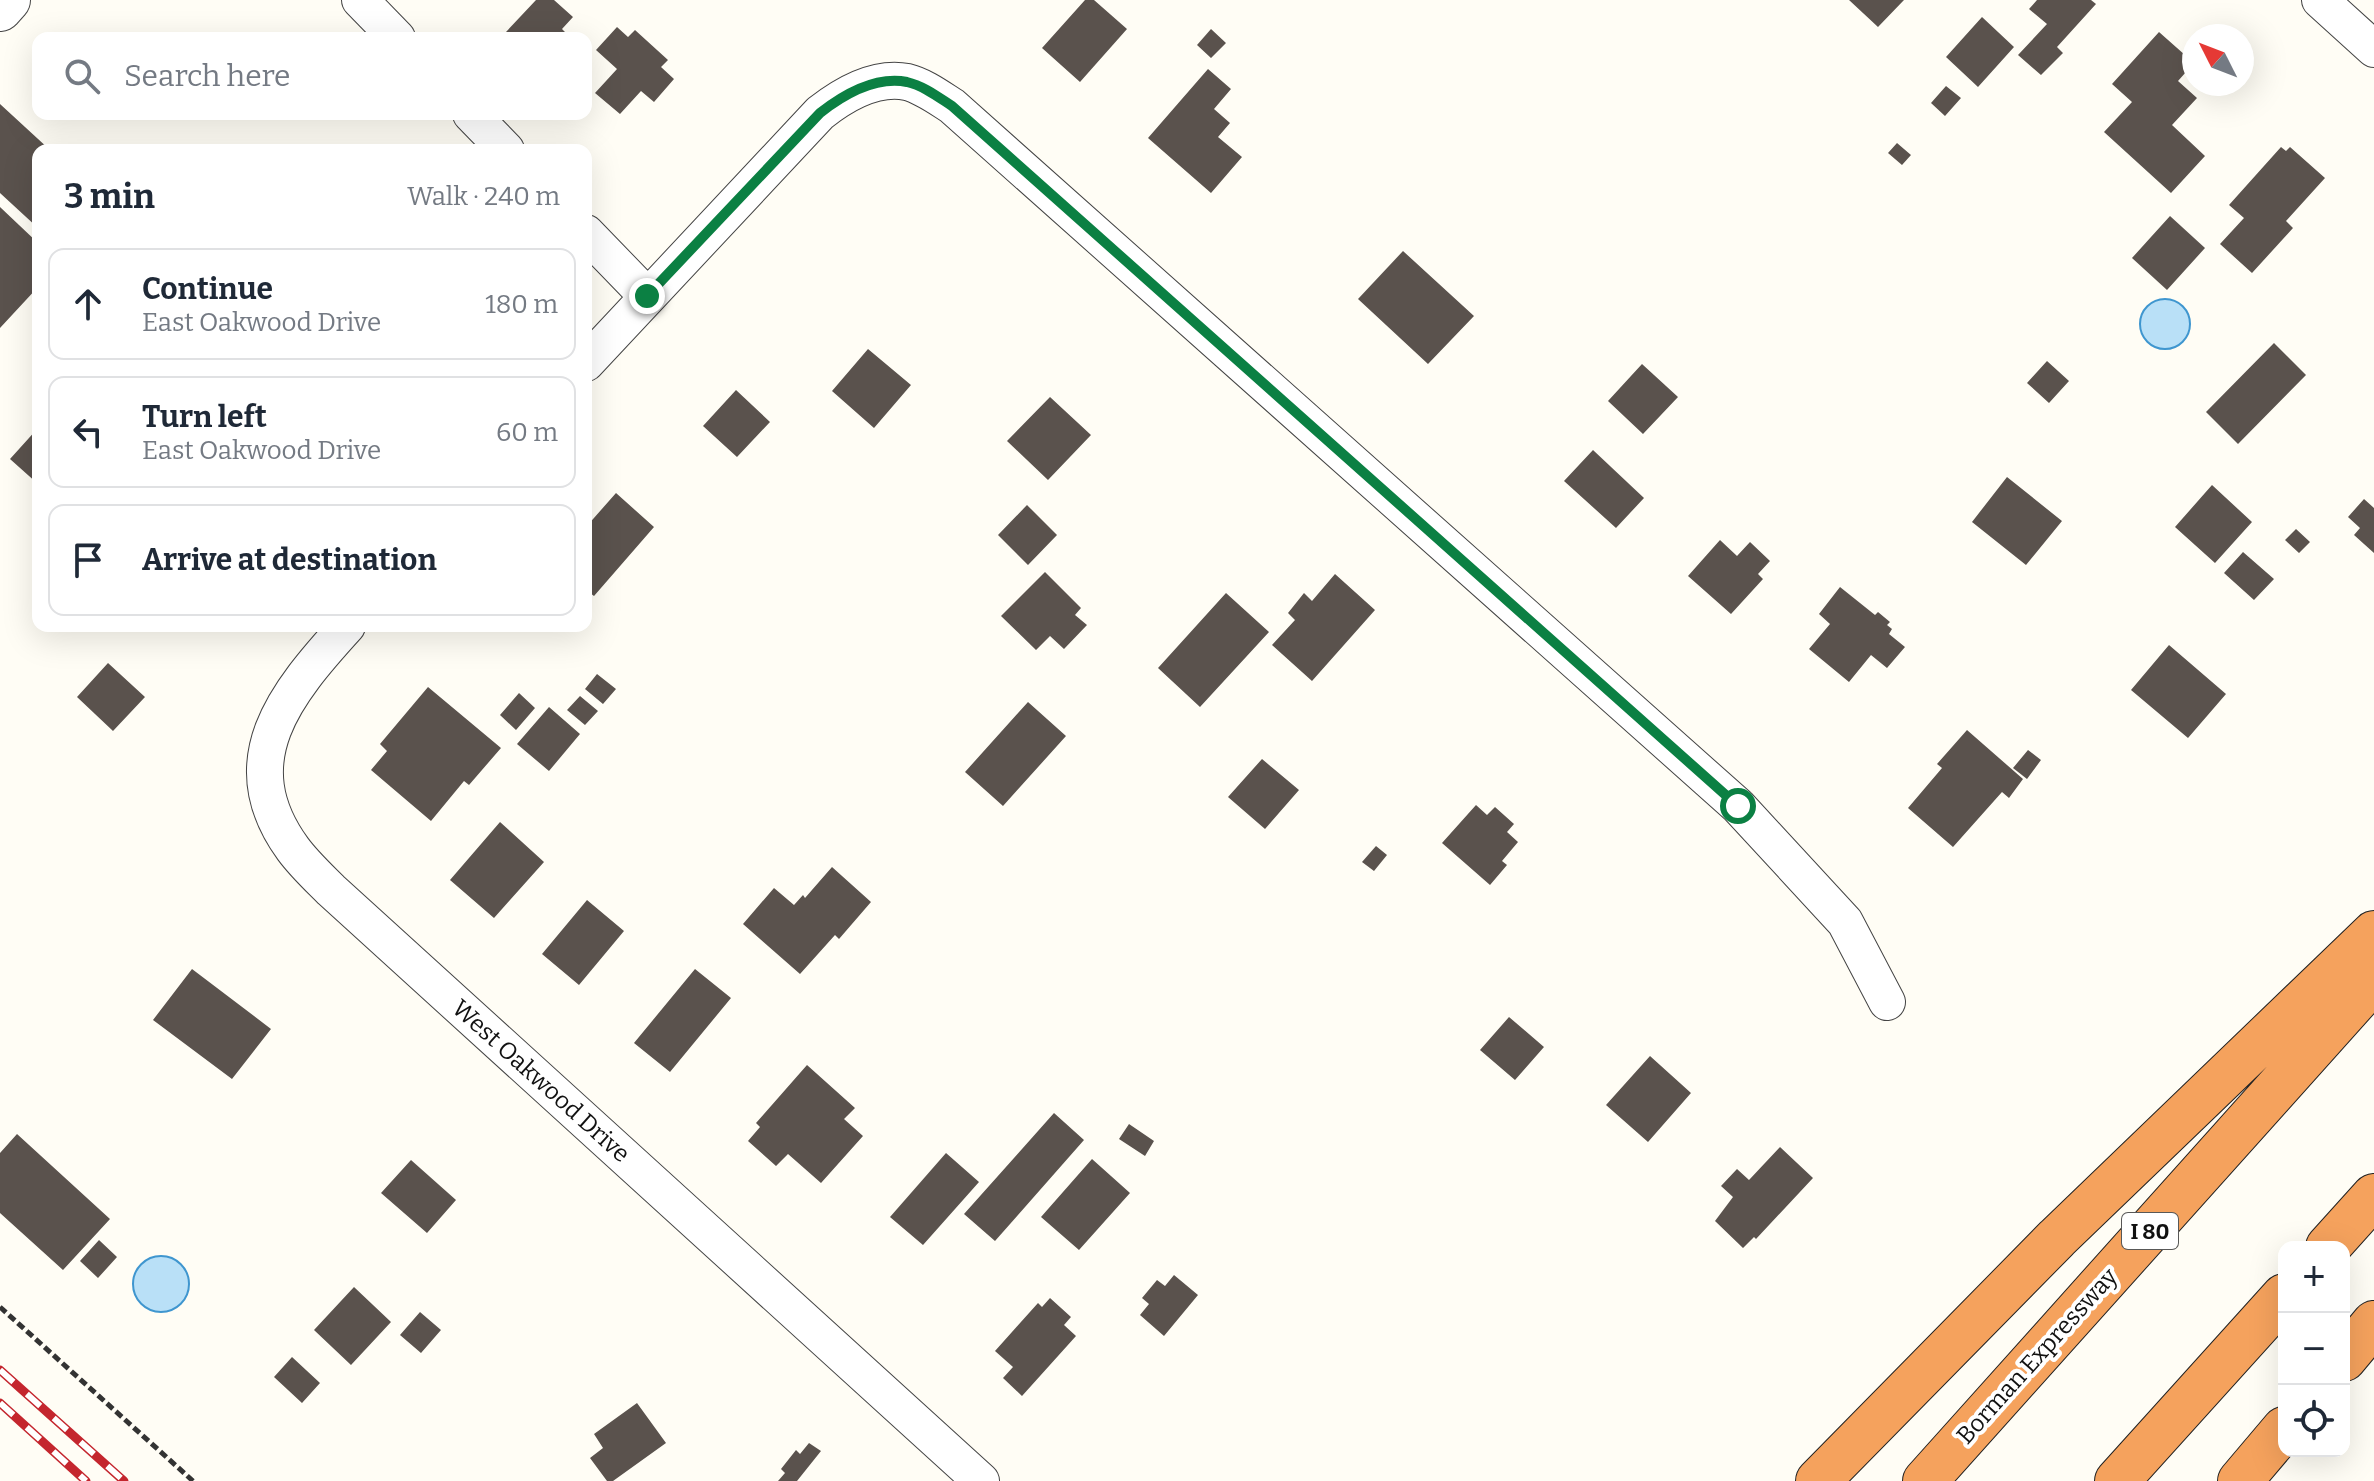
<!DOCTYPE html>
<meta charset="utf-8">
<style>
body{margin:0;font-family:Bitter,serif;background:#f2f2f3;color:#1f2937}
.controls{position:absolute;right:24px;bottom:24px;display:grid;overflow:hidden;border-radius:16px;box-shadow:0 8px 32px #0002}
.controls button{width:72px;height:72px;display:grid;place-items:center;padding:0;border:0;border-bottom:2px solid #e0e1e3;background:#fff;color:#1f2937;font:40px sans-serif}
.compass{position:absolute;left:2182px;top:24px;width:72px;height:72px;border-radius:50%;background:#fff;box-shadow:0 8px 32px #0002;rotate:312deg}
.stop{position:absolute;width:24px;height:24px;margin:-18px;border:6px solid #0b8043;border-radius:50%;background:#fff}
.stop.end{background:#0b8043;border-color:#fff;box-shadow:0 2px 8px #0008}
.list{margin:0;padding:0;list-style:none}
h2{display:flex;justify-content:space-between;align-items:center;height:104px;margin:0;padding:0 32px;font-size:34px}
h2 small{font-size:26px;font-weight:400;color:#747a83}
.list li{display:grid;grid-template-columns:52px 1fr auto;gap:24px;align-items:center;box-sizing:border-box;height:112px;margin:0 16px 16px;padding:0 16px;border:2px solid #e0e1e3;border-radius:16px}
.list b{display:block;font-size:30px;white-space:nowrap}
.list p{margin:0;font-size:26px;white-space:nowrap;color:#747a83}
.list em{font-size:26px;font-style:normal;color:#747a83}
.icon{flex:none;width:44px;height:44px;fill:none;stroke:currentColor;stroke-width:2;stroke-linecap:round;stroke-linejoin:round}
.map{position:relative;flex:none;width:2374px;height:1481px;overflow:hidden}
.search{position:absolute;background:#fff;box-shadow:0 8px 32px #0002;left:32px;top:32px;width:560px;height:88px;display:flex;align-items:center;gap:20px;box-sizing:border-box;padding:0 28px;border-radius:16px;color:#747a83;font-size:30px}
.panel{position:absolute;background:#fff;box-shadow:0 8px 32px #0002;left:32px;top:144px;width:560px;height:488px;border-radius:16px}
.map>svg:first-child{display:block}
.water{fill:#b9e0f7;stroke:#3f96cf;stroke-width:2}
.building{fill:#5a524d}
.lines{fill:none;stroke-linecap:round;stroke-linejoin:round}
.minor-casing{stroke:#444;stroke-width:38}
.tertiary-casing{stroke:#444;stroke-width:46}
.motorway-casing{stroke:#222;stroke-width:46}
.path{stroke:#333;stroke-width:5;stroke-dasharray:8 4;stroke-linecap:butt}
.minor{stroke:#fff;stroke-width:36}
.tertiary{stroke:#fff;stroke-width:44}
.motorway{stroke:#f5a25d;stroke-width:44}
.rail-casing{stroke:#c4262e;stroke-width:9}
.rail{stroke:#fff;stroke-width:6;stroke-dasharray:18;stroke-linecap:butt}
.route{stroke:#0b8043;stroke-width:10}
.labels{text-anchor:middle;stroke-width:8;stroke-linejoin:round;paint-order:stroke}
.shield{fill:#fff;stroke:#585858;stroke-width:2}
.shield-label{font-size:22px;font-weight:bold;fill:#111}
.street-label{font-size:24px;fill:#111;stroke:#fff}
</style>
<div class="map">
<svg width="2374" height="1481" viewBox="0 0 2374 1481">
<rect width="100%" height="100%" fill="#fffdf5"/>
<path class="water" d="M2140 324a25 25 0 1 1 50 0a25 25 0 1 1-50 0Z
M133 1284a28 28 0 1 1 56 0a28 28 0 1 1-56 0Z"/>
<path class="building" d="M536 0H554L573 17 562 29 571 38H513L506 32Z
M1085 0H1094L1127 29 1080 82 1042 48Z
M1849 0H1904L1878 27Z
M2037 0H2091L2096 4 2057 47 2063 53 2041 75 2018 55 2047 24 2029 9Z
M1982 17 2014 47 1978 87 1946 57Z
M617 27 628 37 635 30 668 60 661 67 674 79 654 102 641 91 620 114 595 93 617 69 596 50Z
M1211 29 1226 43 1211 58 1197 45Z
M2159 32 2194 63 2178 81 2197 98 2172 125 2205 156 2171 193 2104 132 2132 102 2112 84Z
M1208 69 1231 89 1214 109 1230 123 1218 137 1242 157 1211 193 1148 138Z
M1946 86 1961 98 1945 116 1931 103Z
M0 104 50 150H38V228L0 193Z
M1897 143 1911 155 1902 165 1888 153Z
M2281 147 2286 151 2290 147 2325 178 2286 221 2293 228 2252 273 2220 244 2244 218 2229 205Z
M0 207 38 243V287L0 328Z
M2170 216 2205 248 2167 290 2132 258Z
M1403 251 1474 316 1428 364 1358 299Z
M2274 343 2306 375 2238 444 2206 412Z
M868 349 911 385 874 428 832 391Z
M2047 361 2069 381 2049 403 2027 383Z
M1642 364 1678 397 1643 434 1608 401Z
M736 390 770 422 737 457 703 426Z
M1050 397 1091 435 1048 480 1007 441Z
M38 428V484L10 459Z
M1593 450 1644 498 1616 528 1564 481Z
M2007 477 2062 521 2026 565 1972 522Z
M2212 485 2252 522 2215 563 2175 527Z
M616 493 654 527 594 596 586 590V527Z
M2364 499 2374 508V553L2354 535 2360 528 2348 517Z
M1027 505 1057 535 1028 565 998 535Z
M2296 529 2310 542 2299 553 2285 540Z
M1720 540 1737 556 1750 542 1770 561 1758 574 1763 579 1731 614 1688 576Z
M2243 552 2274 579 2254 600 2224 573Z
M1045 572 1081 608 1075 615 1087 625 1064 649 1050 636 1036 650 1001 616Z
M1335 574 1375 610 1312 681 1272 645 1295 620 1288 613 1304 593 1312 601Z
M1840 587 1875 615 1878 612 1890 622 1887 625 1892 629 1889 634 1905 647 1887 668 1871 655 1849 682 1809 649 1830 624 1819 614Z
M1226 593 1269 632 1200 707 1158 668Z
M2169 645 2226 694 2188 738 2131 690Z
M108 663 145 697 113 731 77 697Z
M597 674 616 689 603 704 585 689Z
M428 687 501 748 469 785 464 781 431 821 371 770 387 751 380 744Z
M519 693 535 708 516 730 500 715Z
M580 696 598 711 585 725 567 710Z
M1028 702 1066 736 1003 806 965 772Z
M549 707 580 734 549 771 517 744Z
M1967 730 2023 779 2009 798 2002 792 1953 847 1908 808 1942 768 1937 764Z
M2028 750 2041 760 2027 779 2013 768Z
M1262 759 1299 790 1265 829 1228 797Z
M1476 805 1487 815 1495 807 1514 824 1507 832 1518 842 1502 861 1507 865 1490 885 1442 843Z
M500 822 544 862 494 918 450 880Z
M1376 846 1387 855 1374 871 1362 862Z
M832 867 871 902 839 939 835 935 800 974 743 924 774 888 794 905 803 895 805 898Z
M587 900 624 931 579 985 542 954Z
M192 969 271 1029 232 1079 153 1020Z
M695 969 731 998 670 1072 634 1043Z
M1509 1017 1544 1047 1515 1080 1480 1050Z
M1650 1056 1691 1093 1648 1142 1606 1105Z
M807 1065 855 1108 844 1119 863 1136 821 1183 788 1154 776 1166 748 1141 760 1127 756 1123Z
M1054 1113 1084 1140 995 1241 964 1214Z
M1129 1124 1154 1141 1145 1156 1119 1139Z
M17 1134 110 1219 63 1270 0 1213V1153Z
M1780 1147 1813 1178 1756 1239 1754 1237 1743 1248 1715 1221 1733 1197 1721 1186 1737 1169 1749 1180Z
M946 1153 979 1182 923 1245 890 1217Z
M1092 1159 1130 1193 1079 1250 1041 1217Z
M411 1160 456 1200 427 1233 381 1193Z
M99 1240 117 1257 98 1278 80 1261Z
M1174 1275 1198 1295 1164 1336 1140 1315 1149 1304 1142 1298 1157 1280 1165 1286Z
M354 1287 391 1322 351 1365 314 1330Z
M1050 1298 1071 1317 1064 1325 1076 1336 1022 1396 1003 1378 1013 1367 995 1351 1038 1303 1042 1307Z
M420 1312 441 1330 421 1353 400 1335Z
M292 1357 320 1383 302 1403 274 1377Z
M637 1403 666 1443 613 1481H607L590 1458 603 1448 594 1434Z
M809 1443 821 1451 797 1481H778L785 1473 781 1469 796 1450 800 1454Z"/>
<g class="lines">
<g class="minor-casing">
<path id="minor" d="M360 0 397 38
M2320 0 2374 49
M471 114 506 150
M586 233 647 296
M586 363 820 113C843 95 876 76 907 82 923 86 938 97 952 106L1738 806 1845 922 1887 1002
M347 626C286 693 229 761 293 849 304 864 318 877 331 890L981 1481"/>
</g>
<g class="tertiary-casing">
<path id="tertiary" d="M0 9 8 0"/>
</g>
<g class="motorway-casing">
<path id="motorway" d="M2328 1247 2374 1196
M2344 1359 2374 1323
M1818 1481 2057 1238 2374 933
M1925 1481 2374 980
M2117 1481 2284 1296
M2240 1481 2284 1429"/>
</g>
<path class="path" d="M0 1307 193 1481"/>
<use href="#minor" class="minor"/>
<use href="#tertiary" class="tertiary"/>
<use href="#motorway" class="motorway"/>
<g class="rail-casing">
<path id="rail" d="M0 1370 124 1481
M0 1403 86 1481"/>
</g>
<use href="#rail" class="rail"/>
</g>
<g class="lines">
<path class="route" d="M647 296 820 113C843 95 876 76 907 82 924 86 938 97 952 106L1738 806"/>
</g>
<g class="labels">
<rect class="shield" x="2122" y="1213" width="56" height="36" rx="6"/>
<g class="shield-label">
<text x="2150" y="1239">I 80</text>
</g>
<g class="street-label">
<text transform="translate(541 1081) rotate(42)" y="8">West Oakwood Drive</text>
<text transform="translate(2037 1356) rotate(-48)" y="8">Borman Expressway</text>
</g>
</g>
</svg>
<div class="controls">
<button>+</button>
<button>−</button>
<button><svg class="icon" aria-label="locate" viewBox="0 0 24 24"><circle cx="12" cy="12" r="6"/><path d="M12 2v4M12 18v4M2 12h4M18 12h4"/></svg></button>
</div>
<svg class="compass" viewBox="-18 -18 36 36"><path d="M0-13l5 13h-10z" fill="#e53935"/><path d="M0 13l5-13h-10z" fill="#747a83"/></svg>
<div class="stop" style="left:1738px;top:806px"></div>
<div class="stop end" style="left:647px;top:296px"></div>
<div class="search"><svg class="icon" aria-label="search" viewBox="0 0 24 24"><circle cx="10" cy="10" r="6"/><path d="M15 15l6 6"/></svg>Search here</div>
<section class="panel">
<h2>3 min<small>Walk · 240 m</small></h2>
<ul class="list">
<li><svg class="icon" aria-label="ahead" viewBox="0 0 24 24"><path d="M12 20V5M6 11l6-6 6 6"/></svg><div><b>Continue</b><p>East Oakwood Drive</p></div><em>180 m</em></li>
<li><svg class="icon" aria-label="left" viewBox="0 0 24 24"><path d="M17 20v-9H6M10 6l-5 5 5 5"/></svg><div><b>Turn left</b><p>East Oakwood Drive</p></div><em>60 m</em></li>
<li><svg class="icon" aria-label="arrive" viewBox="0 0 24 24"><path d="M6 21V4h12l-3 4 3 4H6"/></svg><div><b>Arrive at destination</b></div></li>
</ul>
</section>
</div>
